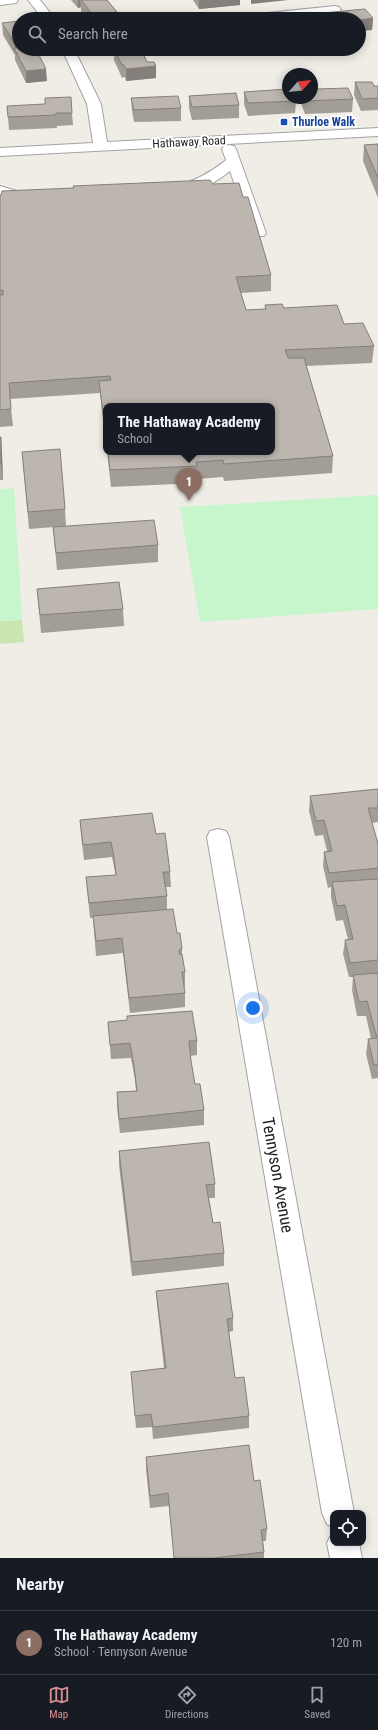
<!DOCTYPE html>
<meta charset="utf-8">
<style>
body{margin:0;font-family:"Roboto Condensed",sans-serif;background:#242831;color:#f1f3f6}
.controls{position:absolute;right:12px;bottom:12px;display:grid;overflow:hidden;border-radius:8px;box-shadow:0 2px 10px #0003}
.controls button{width:36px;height:36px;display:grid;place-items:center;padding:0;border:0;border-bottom:1px solid #363941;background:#171b24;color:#f1f3f6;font:20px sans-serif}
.compass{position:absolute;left:282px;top:68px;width:36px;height:36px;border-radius:50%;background:#171b24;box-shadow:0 2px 10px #0003;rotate:62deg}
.you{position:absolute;left:253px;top:1008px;width:14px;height:14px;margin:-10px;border:3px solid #fff;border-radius:50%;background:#1a73e8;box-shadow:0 0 0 6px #1a73e833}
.badge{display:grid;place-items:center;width:26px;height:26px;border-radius:50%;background:#da908e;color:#fff;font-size:13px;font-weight:700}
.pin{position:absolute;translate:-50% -33px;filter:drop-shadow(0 1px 2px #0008)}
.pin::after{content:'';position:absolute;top:21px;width:14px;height:12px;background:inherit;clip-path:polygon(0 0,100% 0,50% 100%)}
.popup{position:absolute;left:103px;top:403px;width:172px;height:52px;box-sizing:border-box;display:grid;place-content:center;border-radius:8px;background:#171b24;filter:drop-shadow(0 1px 3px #0005);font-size:13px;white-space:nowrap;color:#9ea1a6}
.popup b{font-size:15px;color:#f1f3f6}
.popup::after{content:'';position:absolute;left:50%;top:100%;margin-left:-8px;border:8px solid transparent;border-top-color:#171b24}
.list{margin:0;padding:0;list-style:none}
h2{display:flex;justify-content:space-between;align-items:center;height:52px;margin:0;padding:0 16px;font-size:17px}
h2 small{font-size:13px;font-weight:400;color:#9ea1a6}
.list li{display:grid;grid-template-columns:26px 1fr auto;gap:12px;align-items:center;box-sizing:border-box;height:64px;padding:0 16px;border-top:1px solid #363941}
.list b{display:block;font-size:15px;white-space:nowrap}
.list p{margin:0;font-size:13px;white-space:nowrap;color:#9ea1a6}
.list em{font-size:13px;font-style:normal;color:#9ea1a6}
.icon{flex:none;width:22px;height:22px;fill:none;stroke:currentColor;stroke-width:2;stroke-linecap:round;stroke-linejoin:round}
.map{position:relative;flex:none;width:378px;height:1558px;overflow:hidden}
.search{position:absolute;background:#171b24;box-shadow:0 2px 10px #0003;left:12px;right:12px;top:12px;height:44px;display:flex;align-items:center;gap:10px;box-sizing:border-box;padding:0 14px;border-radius:22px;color:#9ea1a6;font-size:15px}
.sheet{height:116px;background:#171b24}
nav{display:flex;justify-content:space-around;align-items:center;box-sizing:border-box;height:56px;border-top:1px solid #363941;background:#171b24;font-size:11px;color:#9ea1a6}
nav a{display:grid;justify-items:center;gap:2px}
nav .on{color:#da908e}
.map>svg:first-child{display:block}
.grass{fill:#c9e5b0}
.park{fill:#c7f5cc}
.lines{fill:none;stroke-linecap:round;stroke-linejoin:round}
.minor-casing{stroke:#a3a3a3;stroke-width:2}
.minor{fill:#fff;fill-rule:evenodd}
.wall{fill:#a29d96}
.shaded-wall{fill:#847f7a}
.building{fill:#bcb6af;stroke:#847f7a}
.transit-dot{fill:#1a4fb4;stroke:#fff;stroke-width:1.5}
.labels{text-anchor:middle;stroke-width:4;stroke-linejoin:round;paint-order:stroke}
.far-transit-label{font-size:12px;font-weight:bold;fill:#164399;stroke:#fff;text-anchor:start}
.far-street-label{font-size:12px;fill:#1f1f1f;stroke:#fff}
.near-street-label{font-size:17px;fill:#1f1f1f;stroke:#fff}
</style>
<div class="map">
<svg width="378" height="1558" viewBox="0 0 378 1558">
<rect width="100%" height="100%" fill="#efede6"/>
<path class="grass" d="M22 620 24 642 0 644V621Z"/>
<path class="park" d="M14 488 22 620 0 621V489Z
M378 495V609L200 622 180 507Z"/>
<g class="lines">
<g class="minor-casing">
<path id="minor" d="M0 0H18L16 3 0 5Z
M28 0H40L55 19H43Z
M335 6 339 7 341 10 339 13 283 19H242L248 15Z
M62 49H74L101 104 107 142 378 128V136L0 156V148L93 143 87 104Z
M229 145 234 146 236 149 266 233 264 236H254L252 233 230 171C216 182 192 198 173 193L171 190 173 187C193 182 210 173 226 160L222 149 224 146Z
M0 186 17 191 37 193 39 196 37 199C25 202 12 199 0 195Z
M218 829 226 831 229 837 354 1513H333V1527L327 1524 322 1513 207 837 210 831Z
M333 1531V1543H359L362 1558H330L327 1543Z"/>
</g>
<use href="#minor" class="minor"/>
</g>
<path class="wall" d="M71 0H107L117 12V19H87L81 11V7L78 8Z
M193 0H240V5L199 9Z
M323 13 373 18 372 30 359 31V19H323Z
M2 23 47 81 26 83 15 60V55L3 35Z
M108 49H141L147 62 156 66V78L126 81 125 77 122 78 114 60V56H112Z
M355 82 374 86H378V110L361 111 354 95Z
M317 89 353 99 352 112 305 114 299 98H312Z
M244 92 296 101 295 113 248 116 244 104Z
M189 96 239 105V118L192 120 189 108Z
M131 98 181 108V121L134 122 132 111Z
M7 106 72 113 73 125 57 126V128L9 130Z
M378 144V198L363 161 364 145Z
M213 184 243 197 271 275V291L241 293 246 310 265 309V305L284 308 344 324 374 346 372 363 306 366 333 456 332 473 224 481 223 477 197 479V483L111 487 107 452H272L106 406V447L100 393 10 399 13 426 0 427V195L74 188 73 186Z
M0 437 2 454 3 480H0Z
M22 452 65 509 66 526 29 529Z
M53 527 158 545V562L57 570Z
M37 589 123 609 124 626 41 633Z
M378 789V822L372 823 378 844V1078L372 1079 366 1054 368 1039H371L366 1016H357L352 990 353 977H349L343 954 345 940 348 939 343 920 336 921 331 897V887L328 888 323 866 324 852 327 851 323 835 315 836 309 811 310 796Z
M80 820 156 834 170 872 171 887H166L167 896V909L177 933 182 949V955L185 972V986H184L185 993V1007L130 1013 123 953 96 956 93 918H90L86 877 115 875V872L112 857 84 860 81 835Z
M108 1022 197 1041V1055L190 1056 195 1084 204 1110V1125L120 1133 117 1107V1092L136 1091 135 1080 131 1058 111 1059Z
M119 1151 215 1184V1198H209L213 1223 224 1253V1266L132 1276 119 1165Z
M156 1291 233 1318V1331L229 1332 235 1378 249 1416V1428L153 1439 152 1427 136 1428 131 1372 164 1368 157 1304Z
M146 1457 254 1481 267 1529 266 1541H263L264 1552V1558H174L169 1506 150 1508 146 1469Z"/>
<path class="shaded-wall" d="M78 0H80L81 7 78 8Z
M199 0H240V5L199 9Z
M251 0H288L251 4Z
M117 12V19H93V15Z
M373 18 372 30 359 31V20Z
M15 44H19V49H15Z
M112 49H114V56H112Z
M156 66V78L126 81V69Z
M46 69 47 81 26 83V71Z
M1 437 2 454 3 480 1 463Z"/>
<path class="building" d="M81 0H107L117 12 93 15Z
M365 9 373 18 359 20V19H328L323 13Z
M314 13 319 19H273L272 17Z
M19 21V44H15L2 23Z
M14 48H19V49H36L46 69 26 71Z
M114 49H141L147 62H154L156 66 126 69 124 65H122Z
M355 82H372L374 86H378V98L362 99Z
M312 84H315L317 89 348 88 353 99 306 101 304 98H312Z
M288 89V98H295L296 101 248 103 244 92Z
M236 93 239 105 192 107 189 96Z
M178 96 181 108 134 110 131 98Z
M71 97 72 113H56V115L8 117 7 106 45 104V98Z
M378 144V178L364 145Z
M210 180 213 184 239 183 243 197H248L271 275 236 277 246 310 266 309 265 305 282 304 284 308 337 305 344 324 363 323 374 346 285 350 288 358H304L333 456 224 464 223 460 196 462 197 466 110 470 108 452H272V406H106V436L99 381 111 380 110 376 9 383 11 409 0 410V295H3V290L0 291V195H1L2 191 74 188 73 186Z
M0 437H1V463H0Z
M60 449 65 509 28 512 22 452Z
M154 520 158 545 56 553 53 527Z
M119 582 123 609 40 615 37 589Z
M378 789V808H368L378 844V868L329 873 324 852 332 851 324 820 316 821 310 796Z
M152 813 156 834 165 833 170 872H163L167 896 89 903 86 877 116 875 114 857 111 842 83 845 80 820Z
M378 879V960L350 963 345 940 353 939 345 905 337 906 332 882Z
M173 909 177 933H180L182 949 179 950V952L180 955 182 954 185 972H182L185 993 129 998 122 938 96 941 93 916Z
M378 973V1064L374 1065 368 1039 377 1038 367 1001 359 1002 353 975Z
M192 1011 197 1041H189L191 1061 195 1084H200L204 1110 119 1119 117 1092 137 1091 134 1066 130 1043 110 1045 108 1022 127 1020V1016Z
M209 1142 215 1184 206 1185 213 1223 220 1222 224 1253 132 1262 119 1151Z
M228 1283 233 1318 227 1319 235 1378 244 1377 249 1416 153 1427 151 1414 135 1416 131 1372 166 1368 156 1291Z
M249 1445 254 1481 260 1480 267 1529 261 1530 264 1552 214 1558H174L168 1493 150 1496 146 1457Z"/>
<rect class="transit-dot" x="280" y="118" width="8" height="8" rx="2"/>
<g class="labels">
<g class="far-transit-label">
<text x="292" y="126">Thurloe Walk</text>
</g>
<g class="far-street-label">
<text transform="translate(189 142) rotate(-3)" y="4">Hathaway Road</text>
</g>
<g class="near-street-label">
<text transform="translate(278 1175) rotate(80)" y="6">Tennyson Avenue</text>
</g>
</g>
</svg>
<div class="controls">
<button><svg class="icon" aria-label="locate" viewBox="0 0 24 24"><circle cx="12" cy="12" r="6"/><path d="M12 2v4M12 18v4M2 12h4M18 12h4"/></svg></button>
</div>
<svg class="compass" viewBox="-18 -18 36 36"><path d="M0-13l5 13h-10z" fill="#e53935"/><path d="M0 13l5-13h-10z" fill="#9ea1a6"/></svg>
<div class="you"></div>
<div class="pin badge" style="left:189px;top:501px;background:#8d6e63">1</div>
<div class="popup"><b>The Hathaway Academy</b>School</div>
<div class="search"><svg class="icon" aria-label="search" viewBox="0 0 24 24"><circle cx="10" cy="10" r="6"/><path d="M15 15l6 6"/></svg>Search here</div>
</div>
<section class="sheet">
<h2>Nearby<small></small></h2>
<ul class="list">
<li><span class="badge" style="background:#8d6e63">1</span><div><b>The Hathaway Academy</b><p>School · Tennyson Avenue</p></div><em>120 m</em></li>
</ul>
</section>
<nav>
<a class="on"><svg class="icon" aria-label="map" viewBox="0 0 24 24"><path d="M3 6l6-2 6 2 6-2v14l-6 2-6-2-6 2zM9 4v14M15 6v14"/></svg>Map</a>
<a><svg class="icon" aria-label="directions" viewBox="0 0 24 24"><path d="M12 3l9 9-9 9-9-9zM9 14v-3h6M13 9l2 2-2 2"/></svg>Directions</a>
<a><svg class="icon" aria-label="saved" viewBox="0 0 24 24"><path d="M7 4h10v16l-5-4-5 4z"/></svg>Saved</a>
</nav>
